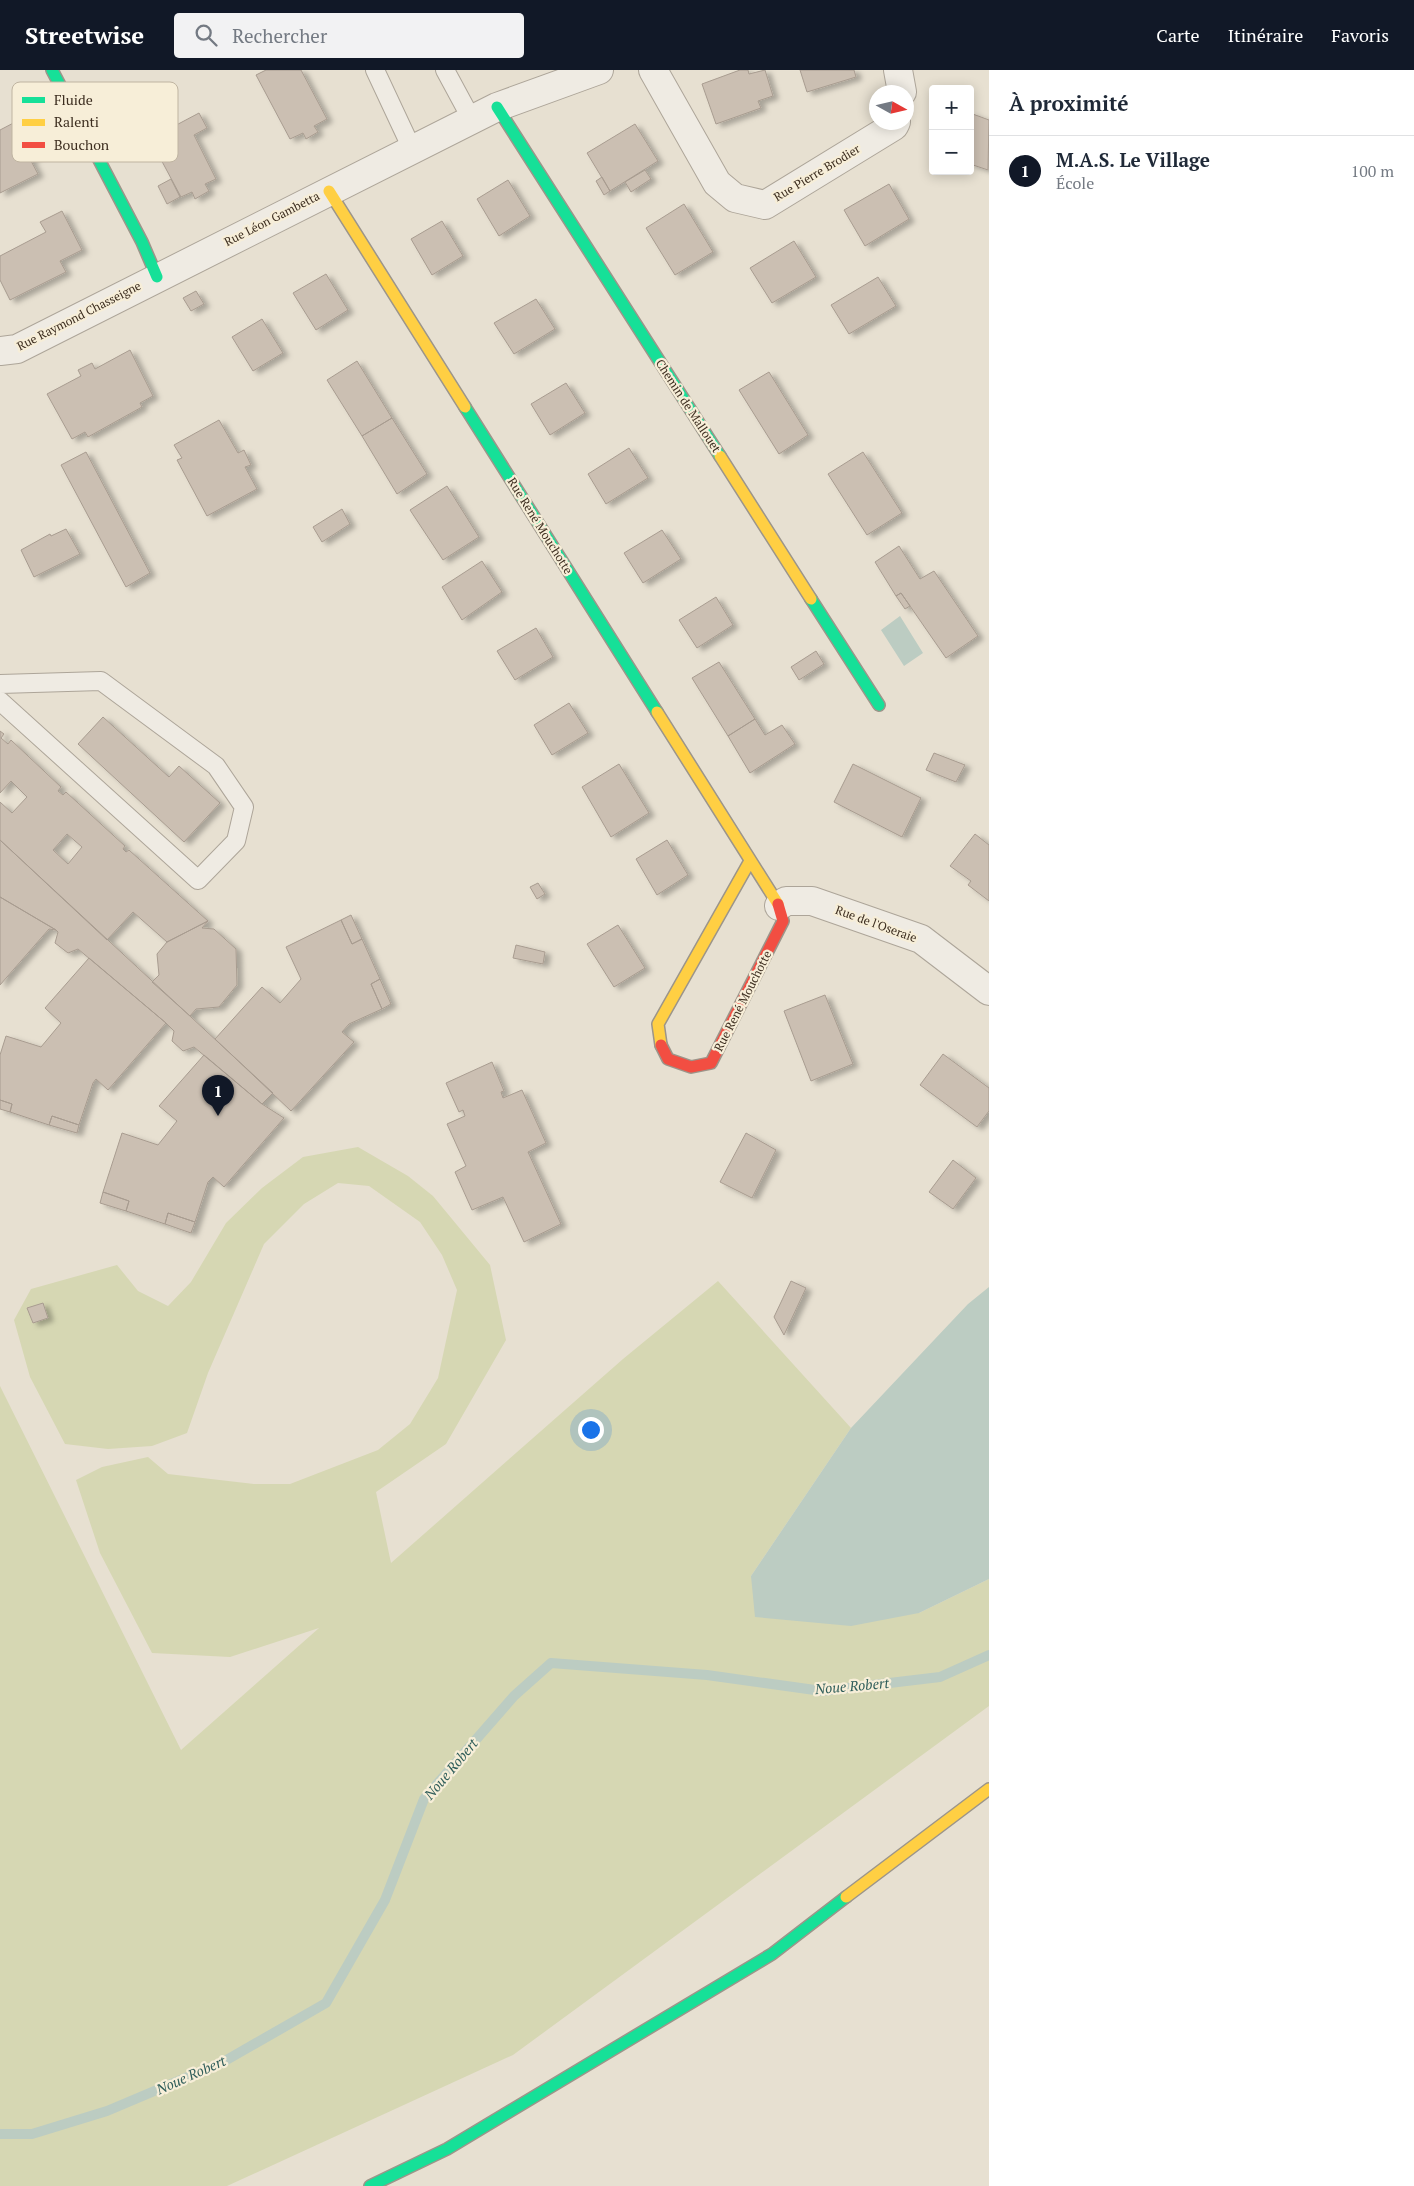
<!DOCTYPE html>
<html lang="fr">
<meta charset="utf-8">
<style>
body{margin:0;font-family:"PT Serif",serif;background:#f2f2f3;color:#1f2937}
.controls{position:absolute;right:15px;top:15px;display:grid;overflow:hidden;border-radius:5px;box-shadow:0 2px 12px #0003}
.controls button{width:45px;height:45px;display:grid;place-items:center;padding:0;border:0;border-bottom:1px solid #e0e1e3;background:#fff;color:#1f2937;font:25px sans-serif}
.compass{position:absolute;left:869px;top:15px;width:45px;height:45px;border-radius:50%;background:#fff;box-shadow:0 2px 12px #0003;rotate:98deg}
.you{position:absolute;left:590px;top:1359px;width:18px;height:18px;margin:-12px;border:4px solid #fff;border-radius:50%;background:#1a73e8;box-shadow:0 0 0 8px #1a73e833}
.badge{display:grid;place-items:center;width:32px;height:32px;border-radius:50%;background:#111827;color:#fff;font-size:16px;font-weight:700}
.pin{position:absolute;translate:-50% -41px;filter:drop-shadow(0 1px 2px #0008)}
.pin::after{content:'';position:absolute;top:26px;width:18px;height:15px;background:inherit;clip-path:polygon(0 0,100% 0,50% 100%)}
.list{margin:0;padding:0;list-style:none}
h2{display:flex;justify-content:space-between;align-items:center;height:65px;margin:0;padding:0 20px;font-size:21px}
h2 small{font-size:16px;font-weight:400;color:#747a83}
.list li{display:grid;grid-template-columns:32px 1fr auto;gap:15px;align-items:center;box-sizing:border-box;height:70px;padding:0 20px;border-top:1px solid #e0e1e3}
.list b{display:block;font-size:19px;white-space:nowrap}
.list p{margin:0;font-size:16px;white-space:nowrap;color:#747a83}
.list em{font-size:16px;font-style:normal;color:#747a83}
.icon{flex:none;width:28px;height:28px;fill:none;stroke:currentColor;stroke-width:2;stroke-linecap:round;stroke-linejoin:round}
.map{position:relative;flex:none;width:989px;height:2116px;overflow:hidden}
header{display:flex;align-items:center;gap:30px;box-sizing:border-box;height:70px;padding:0 25px;background:#111827;color:#fff}
header strong{font-size:24px}
nav{display:flex;gap:28px;margin-inline-start:auto;font-size:18px}
.search{width:350px;height:45px;background:#f2f2f3;display:flex;align-items:center;gap:12px;box-sizing:border-box;padding:0 18px;border-radius:5px;color:#747a83;font-size:19px}
main{display:flex}
aside{flex:1;background:#fff}
.map>svg:first-child{display:block}
.green{fill:#d6d7b3}
.water{fill:#bcccc2}
.lines{fill:none;stroke-linecap:round;stroke-linejoin:round}
.stream{stroke:#bcccc2;stroke-width:10}
.building{fill:#cbbfb2;stroke:#a89c90;fill-rule:evenodd;filter:url(#shadow)}
.lane-casing{stroke:#ada599;stroke-width:20}
.street-casing{stroke:#ada599;stroke-width:30}
.fast-casing{stroke:#9c958a;stroke-width:14}
.slow-casing{stroke:#9c958a;stroke-width:14}
.jam-casing{stroke:#9c958a;stroke-width:14}
.lane{stroke:#efebe3;stroke-width:18}
.street{stroke:#efebe3;stroke-width:28}
.fast{stroke:#16e098;stroke-width:11}
.slow{stroke:#ffcf43;stroke-width:11}
.jam{stroke:#f24e42;stroke-width:11}
.labels{text-anchor:middle;stroke-width:4.5;stroke-linejoin:round;paint-order:stroke}
.street-label{font-size:12px;fill:#3d2e20;stroke:#f7eed8}
.water-label{font-size:14px;font-style:italic;fill:#2f5d5a;stroke:#f7eed8}
.key{fill:#f7eed8;stroke:#bfb4a1;stroke-width:1}
.key-label{font-size:14px;fill:#3d2e20}
</style>
<header>
<strong>Streetwise</strong>
<div class="search"><svg class="icon" aria-label="search" viewBox="0 0 24 24"><circle cx="10" cy="10" r="6"/><path d="M15 15l6 6"/></svg>Rechercher</div>
<nav><a>Carte</a><a>Itinéraire</a><a>Favoris</a></nav>
</header>
<main>
<div class="map">
<svg width="989" height="2116" viewBox="0 0 989 2116">
<defs>
<filter id="shadow"><feDropShadow dx="5.5" dy="3" stdDeviation="2.5" flood-color="#0004"/></filter>
</defs>
<rect width="100%" height="100%" fill="#e7e0d1"/>
<path class="green" d="M358 1077 408 1106 433 1126 490 1195 506 1270 446 1374 376 1422 391 1493 623 1289 718 1211 851 1358 751 1506 919 1543 989 1509V1636L513 1985 227 2116H0V1316L181 1680 319 1558 230 1587 152 1583 100 1483 76 1410 102 1397 148 1387 168 1404 254 1414H290L378 1380 410 1354 438 1308 457 1220 442 1185 420 1152 369 1116 338 1113 304 1134 264 1174 208 1303 187 1363 152 1376 108 1379 65 1374 30 1307 14 1250 31 1219 117 1195 138 1221 168 1236 191 1212 226 1153 262 1118 303 1087Z"/>
<path class="water" d="M900 546 923 583 904 596 881 560Z
M989 1217V1509L919 1543 851 1556 755 1547 751 1506 851 1358 968 1234Z"/>
<g class="lines">
<path class="stream" d="M0 2064H32L107 2041 223 1992 326 1933 385 1830 424 1729 514 1626 551 1593 707 1605 822 1621 940 1607 989 1585"/>
</g>
<path class="building" d="M266 0H301L327 49 314 56 318 62 306 69 303 63 290 69 256 5Z
M740 0H748L749 4 765 0 773 26 758 31 761 38 716 54 702 14Z
M800 0H854L856 7 807 22Z
M199 43 207 58 194 65 216 109 205 114 209 121 195 129 192 122 181 127 150 69Z
M970 43 989 50 988 100 970 94Z
M23 48 41 83 30 89 38 104 0 123V60Z
M635 54 658 91 610 121 587 83Z
M645 100 651 109 631 122 625 112Z
M602 107 610 121 604 125 596 111Z
M171 109 180 127 167 134 158 116Z
M508 110 530 146 499 166 477 129Z
M889 114 909 149 865 176 844 140Z
M684 134 713 182 675 205 646 158Z
M62 141 82 180 60 191 66 202 10 230 0 210V186L46 162 40 152Z
M442 151 463 186 432 205 411 169Z
M794 171 816 207 772 233 750 198Z
M326 204 348 240 316 260 293 223Z
M878 207 896 236 849 264 831 235Z
M196 221 204 234 191 241 183 228Z
M536 229 555 259 514 284 494 253Z
M262 249 283 283 253 301 232 267Z
M130 280 153 326 140 333 142 337 88 367 85 362 72 369 47 324 81 306 78 300 92 293 95 299Z
M357 291 392 348 362 366 327 310Z
M769 302 808 365 779 384 739 320Z
M566 313 585 343 550 365 531 334Z
M392 348 427 404 397 424 362 366Z
M219 350 238 383 244 380 251 395 245 397 257 419 207 446 177 390 182 388 174 375Z
M629 378 648 408 606 434 588 404Z
M86 382 150 503 126 517 61 395Z
M863 382 902 443 867 465 828 404Z
M447 416 479 467 443 490 410 440Z
M342 439 350 454 322 472 313 457Z
M66 459 80 484 34 507 21 480 50 464 51 466Z
M662 460 681 489 643 513 624 483Z
M899 476 920 509 934 501 978 566 946 588 901 523 896 526 875 492Z
M482 491 502 522 462 550 442 517Z
M901 523 910 536 905 539 896 526Z
M716 527 733 555 697 578 679 550Z
M536 558 553 587 515 610 497 581Z
M816 581 824 594 799 610 791 597Z
M719 592 755 649 728 666 692 608Z
M569 633 588 663 552 685 534 655Z
M103 647 169 707 179 696 220 733 184 772 78 674Z
M755 649 765 665 782 655 795 674 750 703 728 666Z
M0 661 4 664 1 668 8 674 11 670 61 717 58 721 63 725 66 722 125 776 123 779 126 782 129 780 208 851 167 872 133 842 107 870 0 770V732L12 743 27 727 11 711 0 723ZM67 764 82 777 68 794 53 780Z
M934 683 965 695 956 712 926 700Z
M619 694 649 743 611 767 582 717Z
M853 694 921 728 902 767 834 732Z
M975 764 989 775V831L968 815 971 811 950 796Z
M0 770 273 1023 262 1034 194 977 183 981 172 971 174 961 166 953 78 879 68 883 55 873 58 862 56 860 0 827Z
M667 770 688 805 657 825 636 789Z
M538 813 545 824 537 829 530 817Z
M0 827 56 860 49 859 0 915Z
M351 845 362 869 352 874 341 850Z
M341 850 352 874 362 869 380 909 371 914 382 939 349 954 342 962 354 972 291 1041 215 969 262 917 280 933 301 909 286 877Z
M208 851 202 858 214 859 236 879 237 915 219 937 196 939 190 946 152 912 159 905 157 884 167 872Z
M618 855 645 898 614 917 587 874Z
M516 875 545 882 543 894 513 888Z
M89 888 166 953 108 1020 96 1009 93 1013 79 1055 52 1046 49 1055 10 1042 12 1034 0 1030V985L6 966 41 977 61 953 45 938Z
M380 909 391 934 382 939 371 914Z
M825 925 853 994 811 1011 784 941Z
M943 984 989 1018V1041L977 1057 920 1015Z
M204 985 262 1034 284 1048 224 1117 213 1107 208 1112 195 1152 168 1143 165 1154 126 1141 129 1131 103 1122 122 1063 158 1075 177 1051 159 1036Z
M492 992 504 1021 501 1022 503 1028 522 1020 546 1073 528 1082 561 1154 524 1172 503 1127 472 1140 455 1102 466 1096 447 1054 465 1046 463 1040 459 1042 446 1013Z
M0 1030 12 1034 10 1042 0 1039Z
M52 1046 79 1055 77 1063 49 1055Z
M746 1063 776 1080 752 1128 720 1112Z
M953 1090 976 1108 953 1139 929 1122Z
M103 1122 129 1131 126 1141 100 1133Z
M168 1143 195 1152 191 1163 165 1154Z
M791 1211 806 1218 784 1265 774 1247Z
M43 1233 48 1248 33 1253 27 1238Z"/>
<g class="lines">
<g class="lane-casing">
<path id="lane" d="M375 0 412 79
M445 0 472 50
M0 614 101 611 216 696 244 737 236 771 198 810 0 631"/>
</g>
<g class="street-casing">
<path id="street" d="M653 0 717 113 735 128 765 135 894 56 896 52
M898 0 902 22
M0 281 17 279 497 37 599 0
M779 836 786 831H812L921 869 989 921"/>
</g>
<g class="fast-casing">
<path id="fast" d="M52 0 142 172 157 207
M497 37 720 386
M465 337 657 642
M811 529 879 635
M370 2116 447 2079 772 1884 846 1827"/>
</g>
<g class="slow-casing">
<path id="slow" d="M329 121 465 337
M720 386 811 529
M657 642 778 834
M661 975 658 954 750 791
M846 1827 989 1719"/>
</g>
<g class="jam-casing">
<path id="jam" d="M661 975 668 989 691 997 711 993 783 851 778 834"/>
</g>
<use href="#lane" class="lane"/>
<use href="#street" class="street"/>
<use href="#fast" class="fast"/>
<use href="#slow" class="slow"/>
<use href="#jam" class="jam"/>
</g>
<g class="labels">
<g class="street-label">
<text transform="translate(817 103) rotate(-31)" y="4">Rue Pierre Brodier</text>
<text transform="translate(272 149) rotate(-27)" y="4">Rue Léon Gambetta</text>
<text transform="translate(79 246) rotate(-27)" y="4">Rue Raymond Chasseigne</text>
<text transform="translate(688 336) rotate(57)" y="4">Chemin de Mallouet</text>
<text transform="translate(540 456) rotate(58)" y="4">Rue René Mouchotte</text>
<text transform="translate(876 854) rotate(20)" y="4">Rue de l'Oseraie</text>
<text transform="translate(743 931) rotate(-63)" y="4">Rue René Mouchotte</text>
</g>
<g class="water-label">
<text transform="translate(852 1616) rotate(-5)" y="5">Noue Robert</text>
<text transform="translate(451 1699) rotate(-50)" y="5">Noue Robert</text>
<text transform="translate(191 2005) rotate(-24)" y="5">Noue Robert</text>
</g>
</g>
<rect x="12" y="12" width="166" height="80" rx="8" class="key"/>
<rect x="22" y="27" width="23" height="6" fill="#16e098"/>
<rect x="22" y="49" width="23" height="7" fill="#ffcf43"/>
<rect x="22" y="72" width="23" height="6" fill="#f24e42"/>
<g class="key-label">
<text x="54" y="35">Fluide</text>
<text x="54" y="57">Ralenti</text>
<text x="54" y="80">Bouchon</text>
</g>
</svg>
<div class="controls">
<button>+</button>
<button>−</button>
</div>
<svg class="compass" viewBox="-18 -18 36 36"><path d="M0-13l5 13h-10z" fill="#e53935"/><path d="M0 13l5-13h-10z" fill="#747a83"/></svg>
<div class="you"></div>
<div class="pin badge" style="left:218px;top:1046px">1</div>
</div>
<aside>
<h2>À proximité<small></small></h2>
<ul class="list">
<li><span class="badge">1</span><div><b>M.A.S. Le Village</b><p>École</p></div><em>100 m</em></li>
</ul>
</aside>
</main>
